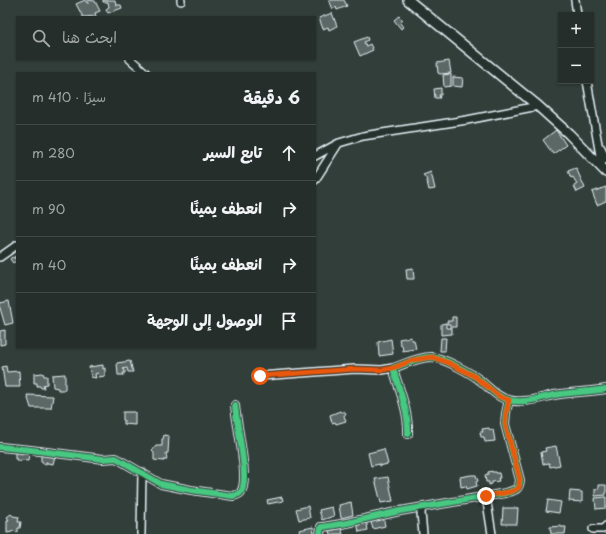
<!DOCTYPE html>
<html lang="ar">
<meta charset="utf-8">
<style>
body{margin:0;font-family:"Playpen Sans","Playpen Sans Arabic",sans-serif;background:#323a37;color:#f1f3f6;direction:rtl}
.controls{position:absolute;right:12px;top:12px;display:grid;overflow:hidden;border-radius:0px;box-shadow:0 1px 3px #0004}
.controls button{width:36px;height:36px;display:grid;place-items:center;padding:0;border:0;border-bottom:1px solid #424a47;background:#262e2b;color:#f1f3f6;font:20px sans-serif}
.stop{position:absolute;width:12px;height:12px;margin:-9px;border:3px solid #ea580c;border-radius:50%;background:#fff}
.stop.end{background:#ea580c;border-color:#fff;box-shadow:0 1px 4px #0008}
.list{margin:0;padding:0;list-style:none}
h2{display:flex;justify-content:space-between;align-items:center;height:52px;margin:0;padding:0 16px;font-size:17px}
h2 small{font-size:13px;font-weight:400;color:#a4a8a9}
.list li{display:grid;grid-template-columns:26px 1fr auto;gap:12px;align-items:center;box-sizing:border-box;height:56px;padding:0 16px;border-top:1px solid #424a47}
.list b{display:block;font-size:15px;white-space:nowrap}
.list em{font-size:13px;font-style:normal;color:#a4a8a9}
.icon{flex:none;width:22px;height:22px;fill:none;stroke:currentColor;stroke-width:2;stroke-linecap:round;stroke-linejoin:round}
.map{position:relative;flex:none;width:606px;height:534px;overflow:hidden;direction:ltr}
.search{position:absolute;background:#262e2b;box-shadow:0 1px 3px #0004;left:16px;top:16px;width:300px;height:44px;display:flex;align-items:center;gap:10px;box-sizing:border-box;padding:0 14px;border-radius:0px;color:#a4a8a9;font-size:15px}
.panel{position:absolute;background:#262e2b;box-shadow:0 1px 3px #0004;left:16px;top:72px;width:300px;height:276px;border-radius:0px;direction:rtl}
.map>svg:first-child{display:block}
.building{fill:#5c6865;stroke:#e8f1f8}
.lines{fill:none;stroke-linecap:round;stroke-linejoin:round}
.minor-casing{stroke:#e8f1f8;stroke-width:10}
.tertiary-casing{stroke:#e8f1f8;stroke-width:12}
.minor{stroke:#26332d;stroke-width:7}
.tertiary{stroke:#26332d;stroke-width:9}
.cycleway-casing{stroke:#26332d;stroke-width:8}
.cycleway{stroke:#46c982;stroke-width:6}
.route{stroke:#ea580c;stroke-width:5}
</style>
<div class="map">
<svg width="606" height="534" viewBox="0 0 606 534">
<rect width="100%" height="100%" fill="#323e39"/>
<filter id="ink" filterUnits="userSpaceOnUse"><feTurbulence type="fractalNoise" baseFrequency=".025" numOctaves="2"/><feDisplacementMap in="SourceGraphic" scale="8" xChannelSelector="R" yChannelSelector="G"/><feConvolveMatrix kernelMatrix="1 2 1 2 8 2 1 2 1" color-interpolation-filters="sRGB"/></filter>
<g filter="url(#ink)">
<path class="building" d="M85 0 87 3H89L87 0 95 1 100 11 95 13 96 16 83 17 76 4Z
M103 0H115L116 5H121L122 8 108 13 106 9 109 7 108 2H103Z
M329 0H344L347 6 337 10 336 7 333 9Z
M332 13 337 26 329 30 328 27 323 29 319 18Z
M399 16 403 20 400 23 403 27 401 29 394 20Z
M367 37 368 40 364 42 366 46 370 44 373 50 360 56 354 42Z
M449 61 451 73 440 74 438 73 437 63Z
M451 74V86L444 87 443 75Z
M453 77 463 78 462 87 453 86Z
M441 88V95H439L440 98H435L434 89Z
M556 130 566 145 553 154 543 140Z
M576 168 585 188 577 192 574 186 577 184 573 177 571 178 568 171Z
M431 172 435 189 429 190 426 178 423 175Z
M606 187V201L597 205 592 192Z
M17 254V263L16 261 13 263 10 259 12 257 15 259 14 257Z
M413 268 414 279H407L406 269Z
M9 301 13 323 5 325 0 308V303Z
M452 317H456V327H450V324H447V321H452Z
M446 323V328H452V334L441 335V324Z
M5 330V344L0 345V331Z
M411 337 412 340H414L416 349 403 351 402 345 401 346 399 339Z
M441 338H446L445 351H440Z
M391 339 393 354 379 356 378 342Z
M130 361 133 372H128L127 368 123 369 125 370V373H123L124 375H118L117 363Z
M103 365V369L105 368V376L99 377 98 373 95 374 96 378 91 377 89 367Z
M6 366 7 372 19 371 20 387H5L2 367Z
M43 373 44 376H47V384L43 385 44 388H41L40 386H37V383H34V374Z
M65 374V390H58V388L53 387 52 375Z
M27 395 53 396 51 408H31Z
M340 411 342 413 343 411 346 413 344 416 346 421 336 424 335 422 332 423 330 415Z
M123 412H135V425L124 424V420H123Z
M489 428 490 430 493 429 495 441 485 442 484 437H481L480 432H483L482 429Z
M164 435 169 436 168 453H166L167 460H164V461L154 460V453L152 451 156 446H162V439H163Z
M556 446 560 465 550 467 549 463 543 464 541 452 546 451 545 448Z
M384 449 388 464 379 466V464L371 466 368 453Z
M23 451V454L25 453 29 454 28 461 21 460 20 461H17V459H15V452Z
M45 454 55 456 53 464 47 463V462H46V464H43V462L41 461V455H44Z
M492 471V472H496V473H499L500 478H498L499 481 492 482V484L489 485V482H486L485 475 488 474V472Z
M471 475H476L478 481 476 482 477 486 467 489 466 486 461 487 460 477Z
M388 477 393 501 381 503 375 479Z
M599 485H606V495L595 496V489L599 488Z
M570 491 582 492V502L569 501Z
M282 497 283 501 268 504 267 500Z
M606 497V508L596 509 595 498Z
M548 500 561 502 559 513 546 511Z
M351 502 353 515 341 518 339 505Z
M308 506 310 518 299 520 296 509Z
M332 507 334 516 322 520 319 510Z
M503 508H518L517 524H502Z
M11 514 13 516 19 517 18 522H21L20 528H18V532L12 531V532L7 533V520H9L7 517Z
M383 516 385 526 373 529 370 519Z
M366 520 368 530 359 532 357 522Z
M561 526V527H566L565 534H551L550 527Z
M313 527 314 534H300L299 530Z
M341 528 343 534H330L329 531Z"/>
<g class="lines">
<g class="minor-casing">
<path id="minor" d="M181 0V1
M575 0 577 15
M130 59 146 73
M587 81 602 167
M601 148 606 159
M315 156 339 143 363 136 467 120 538 106
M315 180 338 144
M0 257 17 245
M260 376 355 369 382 370 393 368
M408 434C409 412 399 389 393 368 405 364 418 357 431 357 444 358 471 373 481 381 489 388 498 398 509 400 523 404 540 398 554 395 571 392 589 392 606 389
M0 447 31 450 103 459 116 458 161 484 191 490 233 496C236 495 239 495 241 492 250 479 236 423 235 405
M486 496 492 534
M422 507 421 513 423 534
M593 529H603L606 526
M141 534 142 472
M320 534 321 527H323L347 523 400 511 506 493C515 490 519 490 520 480L505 424 506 413 509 400"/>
</g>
<g class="tertiary-casing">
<path id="tertiary" d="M408 0 538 106 569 134 606 172"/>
</g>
<use href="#minor" class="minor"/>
<use href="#tertiary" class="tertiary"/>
<g class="cycleway-casing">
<path id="cycleway" d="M408 434C409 412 399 389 393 368 405 364 418 357 431 357 444 358 471 373 481 381 489 388 498 398 509 400 523 404 540 398 554 395 571 392 589 392 606 389
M0 447 31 450 103 459 116 458 161 484 191 490 233 496C236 495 239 495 241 492 250 479 236 423 235 405
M320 534 321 527H323L347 523 400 511 506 493C515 490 519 490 520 480L505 424 506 413 509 400"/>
</g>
<use href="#cycleway" class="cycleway"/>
</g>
</g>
<g class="lines" filter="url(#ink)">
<path class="route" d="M260 376 355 369 382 370 393 368 413 360 432 357 449 363 474 376 500 397 509 400 506 413 505 424 520 480C519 481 519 486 519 487 516 493 493 494 486 496"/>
</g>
</svg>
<div class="controls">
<button>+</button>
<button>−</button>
</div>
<div class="stop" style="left:260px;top:376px"></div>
<div class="stop end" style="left:486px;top:496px"></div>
<div class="search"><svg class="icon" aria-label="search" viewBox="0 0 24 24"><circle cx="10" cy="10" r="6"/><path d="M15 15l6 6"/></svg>ابحث هنا</div>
<section class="panel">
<h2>6 دقيقة<small>سيرًا · 410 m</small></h2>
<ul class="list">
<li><svg class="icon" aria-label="ahead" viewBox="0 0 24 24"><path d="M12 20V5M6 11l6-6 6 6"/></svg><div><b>تابع السير</b></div><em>280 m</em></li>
<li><svg class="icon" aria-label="right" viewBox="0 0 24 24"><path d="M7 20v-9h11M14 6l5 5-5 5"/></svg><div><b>انعطف يمينًا</b></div><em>90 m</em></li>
<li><svg class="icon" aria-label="right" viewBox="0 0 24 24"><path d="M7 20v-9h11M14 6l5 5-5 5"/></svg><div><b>انعطف يمينًا</b></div><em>40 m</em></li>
<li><svg class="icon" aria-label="arrive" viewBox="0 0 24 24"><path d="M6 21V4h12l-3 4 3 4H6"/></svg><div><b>الوصول إلى الوجهة</b></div></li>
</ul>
</section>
</div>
